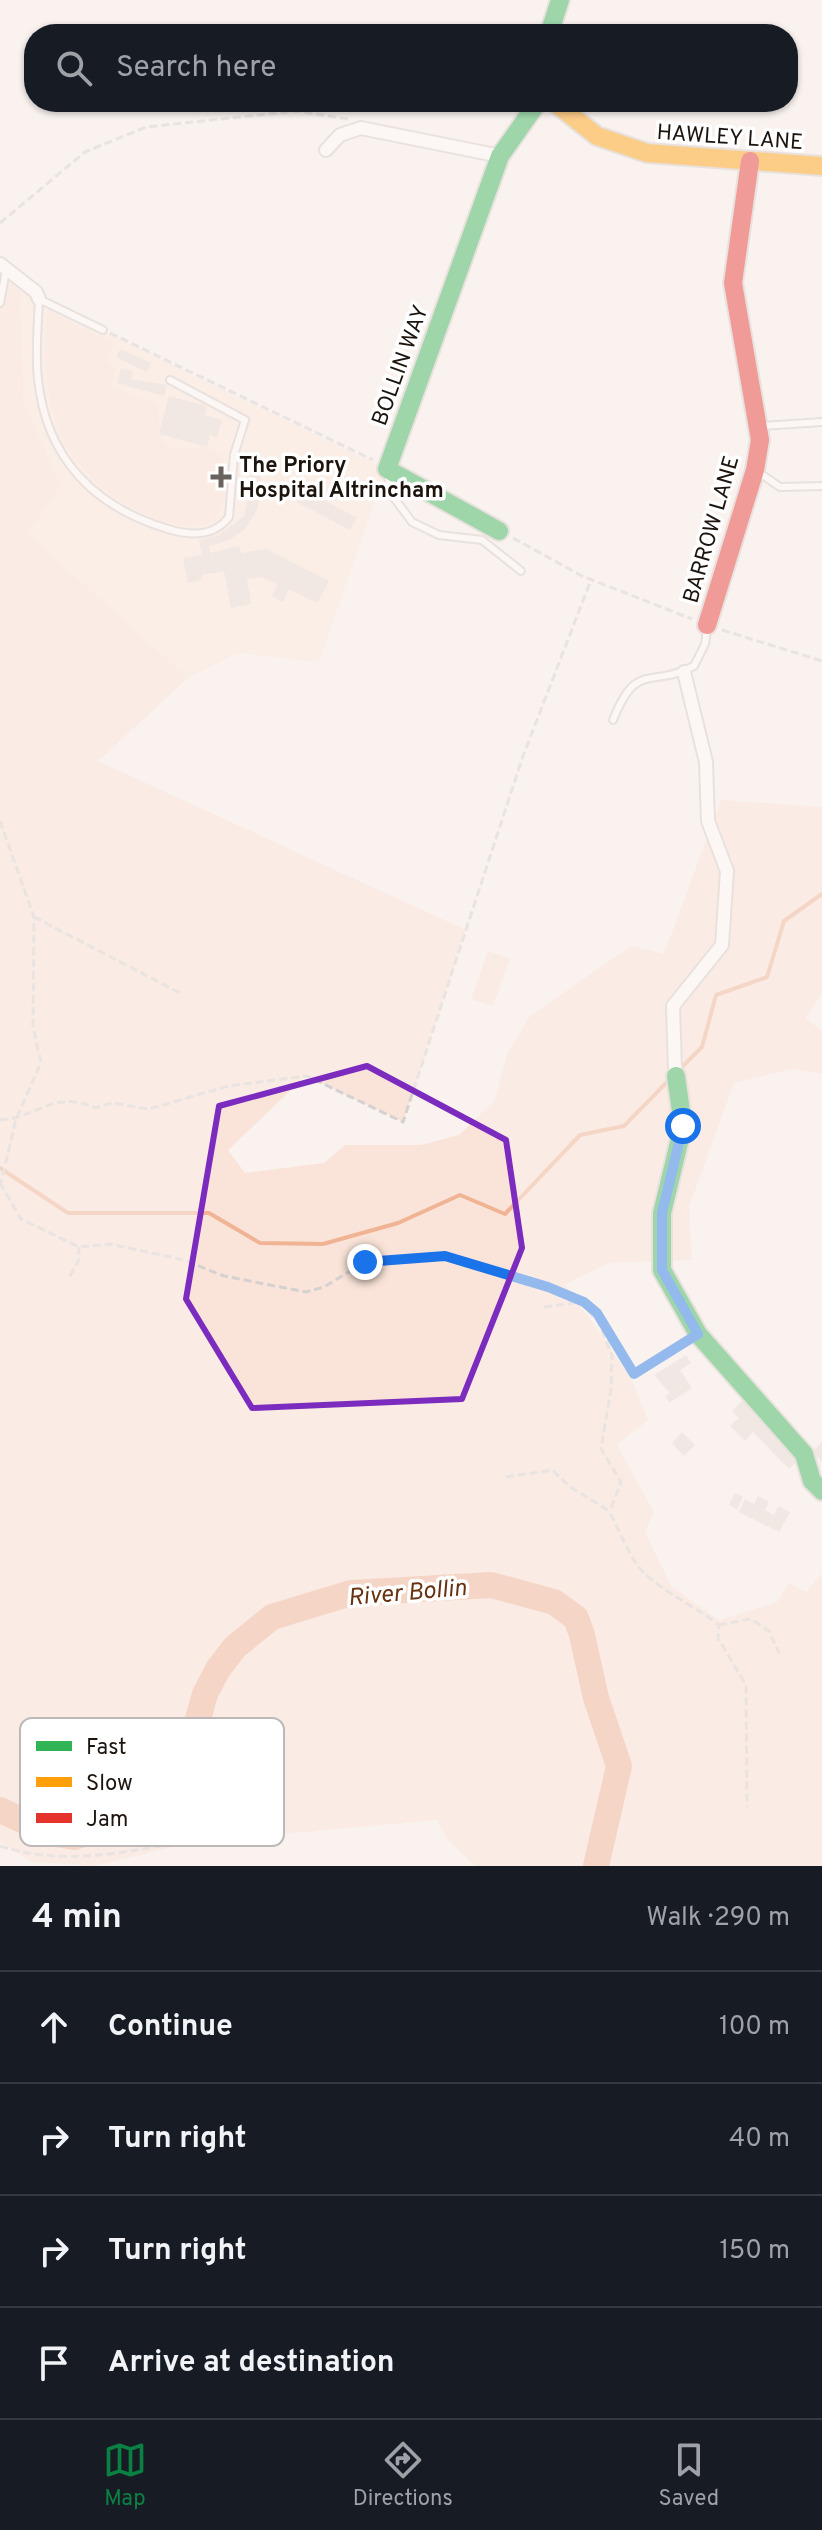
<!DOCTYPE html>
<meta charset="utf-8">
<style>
body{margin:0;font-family:Overpass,sans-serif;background:#242831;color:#f1f3f6}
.stop{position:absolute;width:24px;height:24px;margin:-18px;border:6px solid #1a73e8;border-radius:50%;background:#fff}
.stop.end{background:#1a73e8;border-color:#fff;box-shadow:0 2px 8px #0008}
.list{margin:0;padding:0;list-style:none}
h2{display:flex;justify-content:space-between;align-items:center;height:104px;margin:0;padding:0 32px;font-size:34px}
h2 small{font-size:26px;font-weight:400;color:#9ea1a6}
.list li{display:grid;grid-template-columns:52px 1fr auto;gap:24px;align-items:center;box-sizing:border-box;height:112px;padding:0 32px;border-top:2px solid #363941}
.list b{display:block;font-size:30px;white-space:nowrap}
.list em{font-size:26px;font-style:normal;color:#9ea1a6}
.icon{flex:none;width:44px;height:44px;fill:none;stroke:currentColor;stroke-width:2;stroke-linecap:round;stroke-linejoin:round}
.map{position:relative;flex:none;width:822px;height:1866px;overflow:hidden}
.search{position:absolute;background:#171b24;box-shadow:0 2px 6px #0004;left:24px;right:24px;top:24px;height:88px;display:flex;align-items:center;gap:20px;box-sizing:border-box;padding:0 28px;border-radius:32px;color:#9ea1a6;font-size:30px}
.sheet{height:552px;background:#171b24}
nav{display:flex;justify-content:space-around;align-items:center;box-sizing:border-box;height:112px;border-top:2px solid #363941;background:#171b24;font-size:22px;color:#9ea1a6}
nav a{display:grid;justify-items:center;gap:4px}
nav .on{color:#0b8043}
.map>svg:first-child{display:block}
.built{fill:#fbe8de}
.green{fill:#fae4d9}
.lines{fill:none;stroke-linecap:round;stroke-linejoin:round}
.stream{stroke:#f0b494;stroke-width:4}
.river{stroke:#f0b494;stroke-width:26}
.building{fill:#e7dad4}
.lane-casing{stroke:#d5ccc8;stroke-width:10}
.street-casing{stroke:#d5ccc8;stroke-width:16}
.fast-casing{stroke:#d5ccc8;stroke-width:22}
.slow-casing{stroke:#d5ccc8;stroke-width:22}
.jam-casing{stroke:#d5ccc8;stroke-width:22}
.path{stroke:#d4d1d0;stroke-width:3;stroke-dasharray:8 4;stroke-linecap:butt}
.lane{stroke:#fefdfd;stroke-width:6}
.street{stroke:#fefdfd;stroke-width:12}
.fast{stroke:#30b455;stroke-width:18}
.slow{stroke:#ff9f0a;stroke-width:18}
.jam{stroke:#e5322d;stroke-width:18}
.route{stroke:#1a73e8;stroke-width:10}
.marked{fill:none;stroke:#7b2cbf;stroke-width:6;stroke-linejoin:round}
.poi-dot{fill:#6a625d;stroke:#fff;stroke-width:3}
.labels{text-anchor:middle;stroke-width:7;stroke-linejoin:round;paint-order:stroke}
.street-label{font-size:22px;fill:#1d140e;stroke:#fff}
.poi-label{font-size:22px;font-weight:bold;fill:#1d140e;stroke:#fff;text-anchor:start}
.water-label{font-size:24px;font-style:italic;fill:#673211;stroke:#fff}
.key{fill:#fff;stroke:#bbb8b7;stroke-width:2}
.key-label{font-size:22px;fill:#1d140e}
</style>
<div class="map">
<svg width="822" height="1866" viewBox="0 0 822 1866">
<rect width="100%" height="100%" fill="#f9f2ef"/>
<path class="built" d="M20 290 386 469 319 662 238 653 188 678 28 534 61 485 24 404Z"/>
<path class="green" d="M0 277 20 290 24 404 61 485 28 534 188 678 98 761 466 930 403 1122 306 1076 228 1150 245 1173 324 1163 345 1145H421L459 1135 495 1100 507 1054 530 1016 631 946 664 954 721 800 822 807V992L806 1018 822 1031V1074L792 1069 734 1083 689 1207 692 1260 609 1263 565 1284 630 1376 648 1420 617 1445 654 1512 645 1531 671 1586 719 1620 777 1602 789 1583 806 1592 822 1573V1866H475L447 1839 437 1820 193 1842 95 1866 32 1862 0 1842Z
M47 311 113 343 107 361 116 368 112 384 129 395 157 404 162 440 172 449 207 447 221 455C228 482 230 502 211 523 180 531 158 522 130 506 51 461 41 396 47 311Z
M488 951 510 959 493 1006 471 999Z"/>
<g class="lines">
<path class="stream" d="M679 1070 702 1047 716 995 767 977 784 921 822 894
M0 1168 68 1213H209L260 1243 323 1244 398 1223 460 1195 505 1214 580 1135 624 1126 670 1079"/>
<path class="river" d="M0 1810 50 1833 74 1837 90 1832 161 1785 185 1766 205 1694 218 1669 235 1647 272 1617 351 1593 491 1585 554 1602 576 1618 582 1635 596 1698 619 1766 596 1866"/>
</g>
<path class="building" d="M120 349 151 363 147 372 116 357Z
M121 368 133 371 131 379 167 385 164 396 117 383Z
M169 396 207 406 204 415 222 420 217 438 210 435 207 447 159 434Z
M256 456 262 484 257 510 245 529 229 540 209 546 210 553 239 546 241 553 266 549 329 581 317 603 289 589 283 602 272 596 278 585 261 577 247 579 251 604 231 608 224 571 201 575 202 580 188 583 183 558 202 555 199 540 219 535 244 516 252 480 244 461Z
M300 487 357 518 350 530 293 500Z
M686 1355 691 1363 680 1370 692 1388 669 1403 665 1396 670 1393 654 1375Z
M743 1400 800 1458 789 1469 753 1432 745 1441 730 1426 739 1418 732 1411Z
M682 1432 695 1445 684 1456 672 1443Z
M822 1442V1462L812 1452Z
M735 1493 743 1497 737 1509 729 1505Z
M758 1496 769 1502 765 1510 774 1515 778 1506 790 1512 779 1532 739 1512 745 1499 754 1504Z"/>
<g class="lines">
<g class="lane-casing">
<path id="lane" d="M0 303 6 271
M103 330 39 299C38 325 35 352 38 379 46 458 94 507 168 529 191 536 214 537 229 517L234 455 245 420 170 380
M762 426 822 422
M758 472 780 487 822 486
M387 473 392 495 412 522 439 535 482 540 521 571
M613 720C637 660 649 689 694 666L705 644 707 629"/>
</g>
<g class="street-casing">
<path id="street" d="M326 150 340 135 361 128 500 156
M0 264 36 292 39 299
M675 1069 673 1006 722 945 727 871 708 821 706 762 684 672"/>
</g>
<g class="fast-casing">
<path id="fast" d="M549 34 560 0
M499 531 387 469 500 156 538 102
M676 1076 683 1126 662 1213V1270L698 1334 804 1454 812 1481 822 1491"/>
</g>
<g class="slow-casing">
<path id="slow" d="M554 102 597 136 647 153 822 166"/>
</g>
<g class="jam-casing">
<path id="jam" d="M707 625 755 470 760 440 733 283 750 161"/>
</g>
<path class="path" d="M0 223 85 152 146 127 297 111 348 119
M110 333 373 460
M513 538 582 576 692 619
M722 630 822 661
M0 821 34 917 33 1027 41 1063 16 1119 1 1183
M34 917 182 994
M0 1120C38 1118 53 1089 95 1108L112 1103 149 1109 228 1086 307 1076 403 1122 523 756 591 580
M0 1183 21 1219 79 1247 110 1244 184 1260 224 1276 306 1292 324 1287 365 1262 405 1256H445L548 1287 584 1302 597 1313 634 1374 685 1343
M70 1276 79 1260V1247
M580 1302 598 1321 612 1355 611 1389 601 1449 621 1482 610 1511
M544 1307 580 1302
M506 1477 553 1470C574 1494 585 1494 607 1510 614 1515 628 1558 644 1573 667 1594 694 1606 719 1625L718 1638 746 1685 747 1807
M719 1625 751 1619 769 1631 779 1653
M0 1846C61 1866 123 1853 186 1841"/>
<use href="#lane" class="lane"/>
<use href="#street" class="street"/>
<use href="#fast" class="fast"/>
<use href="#slow" class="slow"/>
<use href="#jam" class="jam"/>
</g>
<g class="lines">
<path class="route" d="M365 1262 445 1256 548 1287 584 1302 597 1313 634 1374 698 1334 662 1270V1213L683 1126"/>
</g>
<path d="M0 0H822V1866H0ZM367 1066 506 1140 522 1248 462 1399 252 1408 186 1299 219 1106Z" fill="#f9f2ef" fill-opacity=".55" fill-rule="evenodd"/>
<path class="marked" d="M367 1066 506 1140 522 1248 462 1399 252 1408 186 1299 219 1106Z"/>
<path class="poi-dot" d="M217 465h8v8h8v8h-8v8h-8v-8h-8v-8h8z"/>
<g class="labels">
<g class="street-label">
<text transform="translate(730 136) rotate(4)" y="8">HAWLEY LANE</text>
<text transform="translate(399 365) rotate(-70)" y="8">BOLLIN WAY</text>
<text transform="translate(710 529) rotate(-74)" y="8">BARROW LANE</text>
</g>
<g class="poi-label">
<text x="239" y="472">The Priory<tspan x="239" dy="25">Hospital Altrincham</tspan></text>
</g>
<g class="water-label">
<text transform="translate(407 1592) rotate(-5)" y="8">River Bollin</text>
</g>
</g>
<rect x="20" y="1718" width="264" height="128" rx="12" class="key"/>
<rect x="36" y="1741" width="36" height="10" fill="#30b455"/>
<rect x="36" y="1777" width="36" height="10" fill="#ff9f0a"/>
<rect x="36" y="1813" width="36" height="10" fill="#e5322d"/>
<g class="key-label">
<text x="86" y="1754">Fast</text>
<text x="86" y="1790">Slow</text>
<text x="86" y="1826">Jam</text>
</g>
</svg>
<div class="stop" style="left:683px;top:1126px"></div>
<div class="stop end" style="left:365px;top:1262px"></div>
<div class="search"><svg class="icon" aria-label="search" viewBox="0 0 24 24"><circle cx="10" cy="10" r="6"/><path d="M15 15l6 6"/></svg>Search here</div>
</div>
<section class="sheet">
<h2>4 min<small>Walk · 290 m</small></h2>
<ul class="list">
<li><svg class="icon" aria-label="ahead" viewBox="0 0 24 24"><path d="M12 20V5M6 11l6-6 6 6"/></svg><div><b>Continue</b></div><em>100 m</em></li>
<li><svg class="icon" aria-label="right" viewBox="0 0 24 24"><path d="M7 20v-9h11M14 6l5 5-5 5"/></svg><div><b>Turn right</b></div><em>40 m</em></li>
<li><svg class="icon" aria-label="right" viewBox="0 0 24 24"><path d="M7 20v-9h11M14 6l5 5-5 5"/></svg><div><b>Turn right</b></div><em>150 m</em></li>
<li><svg class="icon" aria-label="arrive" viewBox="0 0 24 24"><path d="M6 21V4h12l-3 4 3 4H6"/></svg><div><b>Arrive at destination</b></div></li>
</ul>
</section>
<nav>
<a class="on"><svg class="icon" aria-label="map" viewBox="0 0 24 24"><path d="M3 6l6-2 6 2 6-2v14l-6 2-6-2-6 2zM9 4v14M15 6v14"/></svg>Map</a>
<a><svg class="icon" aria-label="directions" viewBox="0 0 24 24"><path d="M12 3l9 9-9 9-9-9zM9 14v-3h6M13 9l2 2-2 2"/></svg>Directions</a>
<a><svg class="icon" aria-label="saved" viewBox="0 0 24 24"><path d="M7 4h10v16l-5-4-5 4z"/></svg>Saved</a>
</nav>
